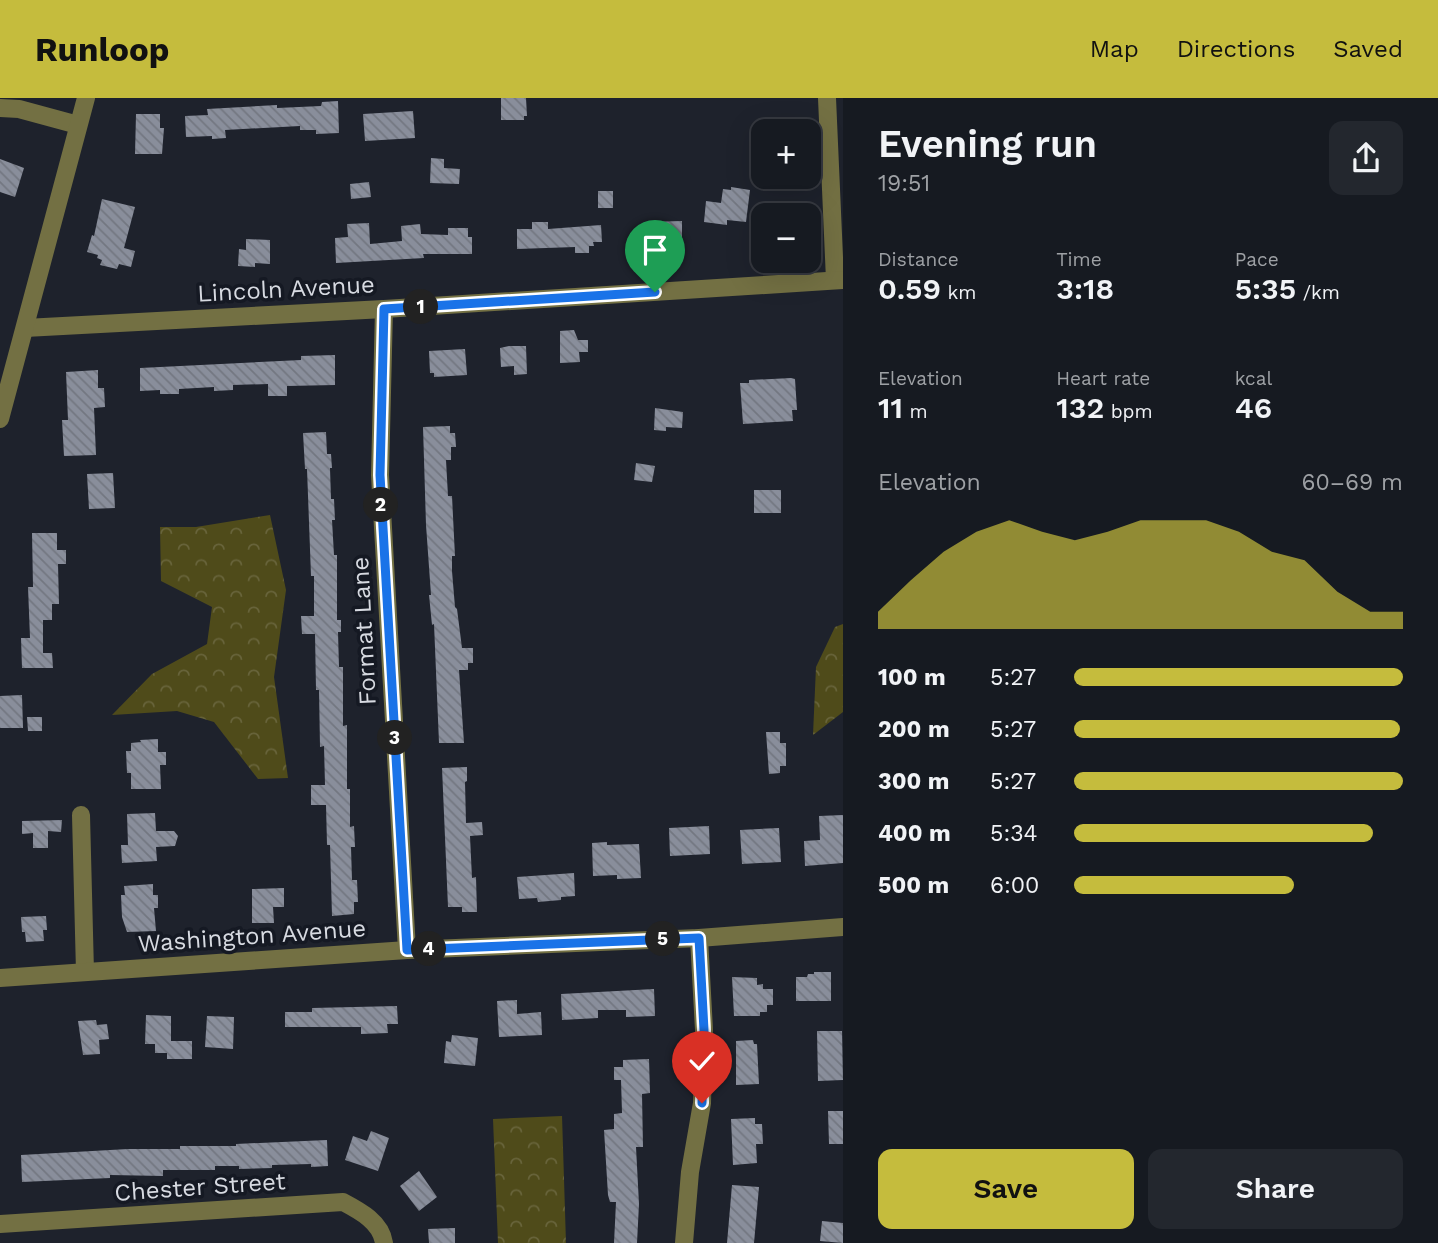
<!DOCTYPE html>
<html lang="en">
<head>
<meta charset="utf-8">
<style>
  :root { --surface:#161a21; --page:#23272e; --text:#f1f3f6; --muted:#9ea1a5; --line:#35383f; --accent:#c5bc3d }
  body { margin:0; font-family:"Work Sans",sans-serif; background:var(--page); color:var(--text); height:100vh; display:flex; flex-direction:column; font-size:26px; white-space:nowrap }
  * { box-sizing:border-box; margin:0 }
  p { font-size:23px; color:var(--muted) }
  .icon { flex:none; width:38px; height:38px; fill:none; stroke:currentColor; stroke-width:2; stroke-linecap:round; stroke-linejoin:round }
  .map { position:relative; flex:1; overflow:hidden }
  .side { display:flex; flex-direction:column; background:var(--surface); width:595px }
  .side>* { flex:none }
  .fabs { position:absolute; left:751px; top:21px; display:grid; gap:14px }
  .fabs a { display:grid; place-items:center; width:70px; height:70px; border-radius:14px; background:var(--surface); box-shadow:0 7px 28px #0002,0 0 0 2px var(--line); font-size:35px }
  .pin { position:absolute; display:grid; place-items:center; width:60px; height:60px; color:#fff; margin:-72px -30px; border-radius:50% 50% 50% 0; rotate:-45deg; box-shadow:0 0 7px #0007 }
  .pin .icon { rotate:45deg }
  .km { position:absolute; width:35px; height:35px; margin:-18px; border-radius:50%; background:#222; color:#fff; font-size:19px; line-height:35px; text-align:center }
  .round { display:grid; place-items:center; flex:none; width:74px; height:74px; border-radius:14px; background:var(--page) }
  .head { display:flex; align-items:center; justify-content:space-between; height:119px; padding:0 35px }
  h1 { font-size:38px; font-weight:600; line-height:52px }
  .stats { display:grid; grid-template-columns:repeat(3,1fr); gap:10px; height:119px; padding:7px 35px }
  .stats div { display:grid; align-content:center }
  .stats b { font-size:30px; font-weight:600 }
  .stats small { font-size:19px; font-weight:400 }
  .stats p { font-size:19px }
  .chart { height:196px; padding:14px 35px }
  .chart p { display:flex; justify-content:space-between }
  .chart svg { width:100%; height:126px; margin-top:7px; fill:var(--accent); opacity:.7 }
  .primary-button { display:flex; gap:14px; margin-top:auto; padding:14px 35px }
  .primary-button a { flex:1; height:80px; border-radius:14px; background:var(--accent); color:#111; font-size:28px; font-weight:600; line-height:80px; text-align:center }
  .primary-button a+a { background:var(--page); color:var(--text) }
  ul { padding:0 35px; list-style:none; font-size:23px }
  li { display:grid; grid-template-columns:112px 84px 1fr; align-items:center; height:52px }
  li i { height:18px; border-radius:9px; background:var(--accent) }
  header { display:flex; align-items:center; gap:42px; box-sizing:border-box; height:98px; padding:0 35px; background:var(--accent); color:#111 }
  header strong { font-size:33px }
  nav { display:flex; gap:38px; margin-inline-start:auto; font-size:24px }
  main { display:flex; flex:1; min-height:0 }
  .map>svg:first-child { display:block }
</style>
</head>
<body>
<header>
<strong>Runloop</strong>
<nav><a>Map</a><a>Directions</a><a>Saved</a></nav>
</header>
<main>
<div class="map">
<svg width="843" height="1145" viewBox="0 0 843 1145">
  <defs>
    <pattern id="forest-crowns" width="20" height="18" patternUnits="userSpaceOnUse" patternTransform="scale(1.75)"><rect width="20" height="18" fill="#4f4b1a"/><path d="M2 6a3 3 0 1 1 6 0M12 15a3 3 0 1 1 6 0" fill="none" stroke="#68643b"/></pattern>
    <pattern id="building-back-hatch" width="6" height="6" patternUnits="userSpaceOnUse" patternTransform="scale(1.75)"><rect width="6" height="6" fill="#898e9b"/><path d="M-1 5l2 2M0 0l6 6M5-1l2 2" fill="none" stroke="#737781"/></pattern>
  </defs>
  <rect width="100%" height="100%" fill="#1e222c"/>
  <g fill="url(#forest-crowns)">
    <path d="M270,417L286,492L274,579L288,680L258,681L214,624L177,613L112,617L152,576L207,546L212,509L161,483L160,429H196Z"/>
    <path d="M843,526V614L813,637L816,569L835,529Z"/>
    <path d="M562,1018L566,1145H498L493,1021Z"/>
  </g>
  <g fill="url(#building-back-hatch)">
    <path d="M501,0H526L527,18H524V22H501Z"/>
    <path d="M338,3L339,35L316,36V32H300V28L225,32L226,40L212,41V38L186,39L185,18L208,17L207,11L277,7V10L321,8L322,4Z"/>
    <path d="M413,13L415,40L365,43L363,16Z"/>
    <path d="M136,16H160V30H164L162,56H135Z"/>
    <path d="M431,60L444,61V70L460,71L459,86L430,85Z"/>
    <path d="M0,61L24,70L15,99L0,94Z"/>
    <path d="M369,84L371,99L351,101L350,86Z"/>
    <path d="M731,89L750,92L746,124L727,122V127L704,124L706,103L721,105L723,91L731,92Z"/>
    <rect x="598" y="93" width="15" height="17"/>
    <path d="M102,101L135,109L124,150L135,153L131,169L119,166L117,171L100,167L102,162L97,160L98,157L87,154L92,137L94,138Z"/>
    <path d="M682,123V146L647,147L646,124Z"/>
    <path d="M532,124H548V131L601,127L602,144H593L594,148H589V155H575V149L517,151V131H532Z"/>
    <path d="M369,125L370,146L402,143L401,128L420,126L421,136L448,137V130H468V139H472V156H423L424,160L336,165L335,140L348,139L347,126Z"/>
    <path d="M246,141L270,142V166L255,165V169L238,168L239,151L246,152Z"/>
    <path d="M574,232L578,242H588V254H579L580,264L560,265V233Z"/>
    <path d="M509,248H526L527,276L514,277V268L501,269L500,250Z"/>
    <path d="M465,251L467,277L434,279V275H430L429,253Z"/>
    <path d="M335,257V287L287,288V298H268V286L233,287V292L214,293V289L179,291V296H160V292L140,293V270L301,262V258Z"/>
    <path d="M98,272V290H104L105,309L94,310L96,357L64,358L62,322H68L66,274Z"/>
    <path d="M791,280L795,281L797,312H792L793,323L743,326L740,285H749V282Z"/>
    <path d="M655,310L683,314L682,330L666,329V333L654,332Z"/>
    <path d="M450,328V335H455L456,349H451V362H446L448,398H452L455,458H452V473L455,509L457,511L462,550H473V565H468V572H459L464,645H439L434,526L432,527L429,497H431L426,427L423,329Z"/>
    <path d="M326,334L327,356H331L332,370H330L331,401H334L335,422H332L334,457H337V522H341V534H338L339,569H343V628L347,627V691H350V729L354,728L355,749H351L352,782H357L358,804H354V816L332,818L330,747H327L326,707H311V687H325L324,648L320,649L319,592H316L315,536H302L301,518H314V478H311L307,371H305L303,335Z"/>
    <path d="M636,365L655,368L652,384L634,382Z"/>
    <path d="M113,375L115,410L89,411L87,376Z"/>
    <rect x="754" y="392" width="27" height="23"/>
    <path d="M32,435H57V452H66V466H58L59,506H52V522H43V555H52L53,570H22L21,540H30L28,489H33Z"/>
    <path d="M22,597L23,630H0V598Z"/>
    <path d="M27,619H42V633H28Z"/>
    <path d="M766,634H780V645H786V668H780V675L769,676Z"/>
    <path d="M158,641V654H166V667H160L161,691H131V675H127L126,653H131V645L141,644L140,642Z"/>
    <path d="M467,669V683L465,684L466,725L482,724L483,737L470,738L472,780L476,779L477,814H462V809H448L442,670Z"/>
    <path d="M155,715L156,733H174L178,738L175,748L156,749L157,763L122,765L121,747H128L127,716Z"/>
    <path d="M843,717V765L805,768L804,743L820,742L819,718Z"/>
    <path d="M62,722L61,734L48,733V750H33V735L22,736V723Z"/>
    <path d="M709,728L710,756L670,758L669,730Z"/>
    <path d="M779,730L781,764L742,766L740,732Z"/>
    <path d="M607,744V747L639,746L641,780L617,781V777L593,778L592,745Z"/>
    <path d="M574,775L575,798L561,799V802L538,804L537,800L519,801L517,779Z"/>
    <path d="M153,786V797H158V810H154L156,833L127,834L122,819L121,797H125L124,788Z"/>
    <path d="M284,790V809H273L274,825H252V791Z"/>
    <path d="M46,818L47,832H43L44,843L26,844L25,834H22L21,819Z"/>
    <path d="M814,874H831V903H796V879H807L808,876H814Z"/>
    <path d="M732,879L757,880V887L763,886V891H773V907H767V914H760V918H734Z"/>
    <path d="M654,891L655,918L626,919V912H598V920L562,922L561,896Z"/>
    <path d="M517,902V916L541,914L542,937L499,939L497,903Z"/>
    <path d="M397,908L398,926H387L388,935L361,936V929H285V914H312V910Z"/>
    <path d="M146,917L171,918V943H192V961H167V955H155V946H145Z"/>
    <path d="M207,918L234,919L233,951L205,949Z"/>
    <path d="M96,922L97,927L107,926L109,941L99,942L100,956L83,957L78,923Z"/>
    <path d="M817,933H842L843,982L818,983Z"/>
    <path d="M452,937L478,940L475,968L444,965L446,943L451,944Z"/>
    <path d="M753,942L754,946H757L759,986L736,987V943Z"/>
    <path d="M649,961L650,995L642,996L643,1049H636L639,1106L637,1145H614L616,1104H610L608,1097L604,1032L614,1031V1016L622,1015L621,982H614V969H623V962Z"/>
    <path d="M828,1013H843V1046H829Z"/>
    <path d="M755,1020V1026H762L763,1046H756L757,1065L733,1067L731,1021Z"/>
    <path d="M371,1033L389,1040L378,1073L345,1062L353,1038L367,1043Z"/>
    <path d="M327,1042L328,1068L311,1069V1066L272,1067V1070L239,1071V1068H215V1072H163V1078L110,1077V1080L22,1084L21,1057L128,1051H180V1048H236V1046Z"/>
    <path d="M419,1073L437,1099L419,1113L400,1088Z"/>
    <path d="M732,1087L759,1089L754,1145H727Z"/>
    <path d="M822,1123L843,1125V1145L820,1143Z"/>
    <path d="M455,1130V1145H429L428,1131Z"/>
  </g>
  <g fill="none" stroke-linecap="round" stroke-linejoin="round">
    <g stroke="#737043" stroke-width="18">
      <path d="M827,0L835,182"/>
      <path d="M0,10L19,11L78,27"/>
      <path d="M384,211L380,377L407,852"/>
      <path d="M25,230L384,211L843,182"/>
      <path d="M0,321L86,0"/>
      <path d="M81,717L85,874"/>
      <path d="M0,880L407,852L699,840L843,829"/>
      <path d="M0,1126L343,1104C360,1113 381,1124 384,1145"/>
      <path d="M684,1145L690,1074L702,1005L704,932L699,840"/>
    </g>
  </g>
  <g fill="none" stroke-linecap="round" stroke-linejoin="round">
    <defs>
      <path id="route" d="M655,194L384,211L380,377L407,852L699,840L704,932L702,1005"/>
    </defs>
    <use href="#route" stroke="#fff" stroke-width="14"/>
    <use href="#route" stroke="#1a73e8" stroke-width="9"/>
  </g>
  <g text-anchor="middle" dominant-baseline="central" stroke-width="7" stroke-linejoin="round" paint-order="stroke">
    <g font-size="24" fill="#d7dae1" stroke="#151923">
      <text transform="translate(286 191) rotate(-3)">Lincoln Avenue</text>
      <text transform="translate(364 533) rotate(-93)">Format Lane</text>
      <text transform="translate(252 838) rotate(-4)">Washington Avenue</text>
      <text transform="translate(200 1089) rotate(-4)">Chester Street</text>
    </g>
  </g>
</svg>
<div class="fabs">
<a>+</a>
<a>−</a>
</div>
<div class="pin" style="left:655px;top:194px;background:#1e9e55"><svg class="icon" aria-label="arrive" viewBox="0 0 24 24"><path d="M6 21V4h12l-3 4 3 4H6"/></svg></div>
<div class="pin" style="left:702px;top:1005px;background:#d93025"><svg class="icon" aria-label="check" viewBox="0 0 24 24"><path d="M5 12l5 5 9-10"/></svg></div>
<b class="km" style="left:421px;top:209px">1</b>
<b class="km" style="left:381px;top:407px">2</b>
<b class="km" style="left:395px;top:640px">3</b>
<b class="km" style="left:429px;top:851px">4</b>
<b class="km" style="left:663px;top:841px">5</b>
</div>
<section class="side">
<div class="head"><div><h1>Evening run</h1><p>19:51</p></div><a class="round"><svg class="icon" aria-label="share" viewBox="0 0 24 24"><path d="M12 15V3M7 8l5-5 5 5M5 13v7h14v-7"/></svg></a></div>
<div class="stats">
<div><p>Distance</p><b>0.59<small> km</small></b></div>
<div><p>Time</p><b>3:18</b></div>
<div><p>Pace</p><b>5:35<small> /km</small></b></div>
</div>
<div class="stats">
<div><p>Elevation</p><b>11<small> m</small></b></div>
<div><p>Heart rate</p><b>132<small> bpm</small></b></div>
<div><p>kcal</p><b>46</b></div>
</div>
<div class="chart"><p><span>Elevation</span>60–69 m</p>
<svg viewBox="0 0 160 44" preserveAspectRatio="none"><path d="M0 44V38L10 27L20 17L30 10L40 6L50 10L60 13L70 10L80 6L90 6L100 6L110 10L120 17L130 20L140 31L150 38L160 38V44z"/></svg>
</div>
<ul>
<li><b>100 m</b>5:27<i style="width:100%"></i></li>
<li><b>200 m</b>5:27<i style="width:99%"></i></li>
<li><b>300 m</b>5:27<i style="width:100%"></i></li>
<li><b>400 m</b>5:34<i style="width:91%"></i></li>
<li><b>500 m</b>6:00<i style="width:67%"></i></li>
</ul>
<div class="primary-button"><a>Save</a><a>Share</a></div>
</section>
</main>
</body>
</html>
